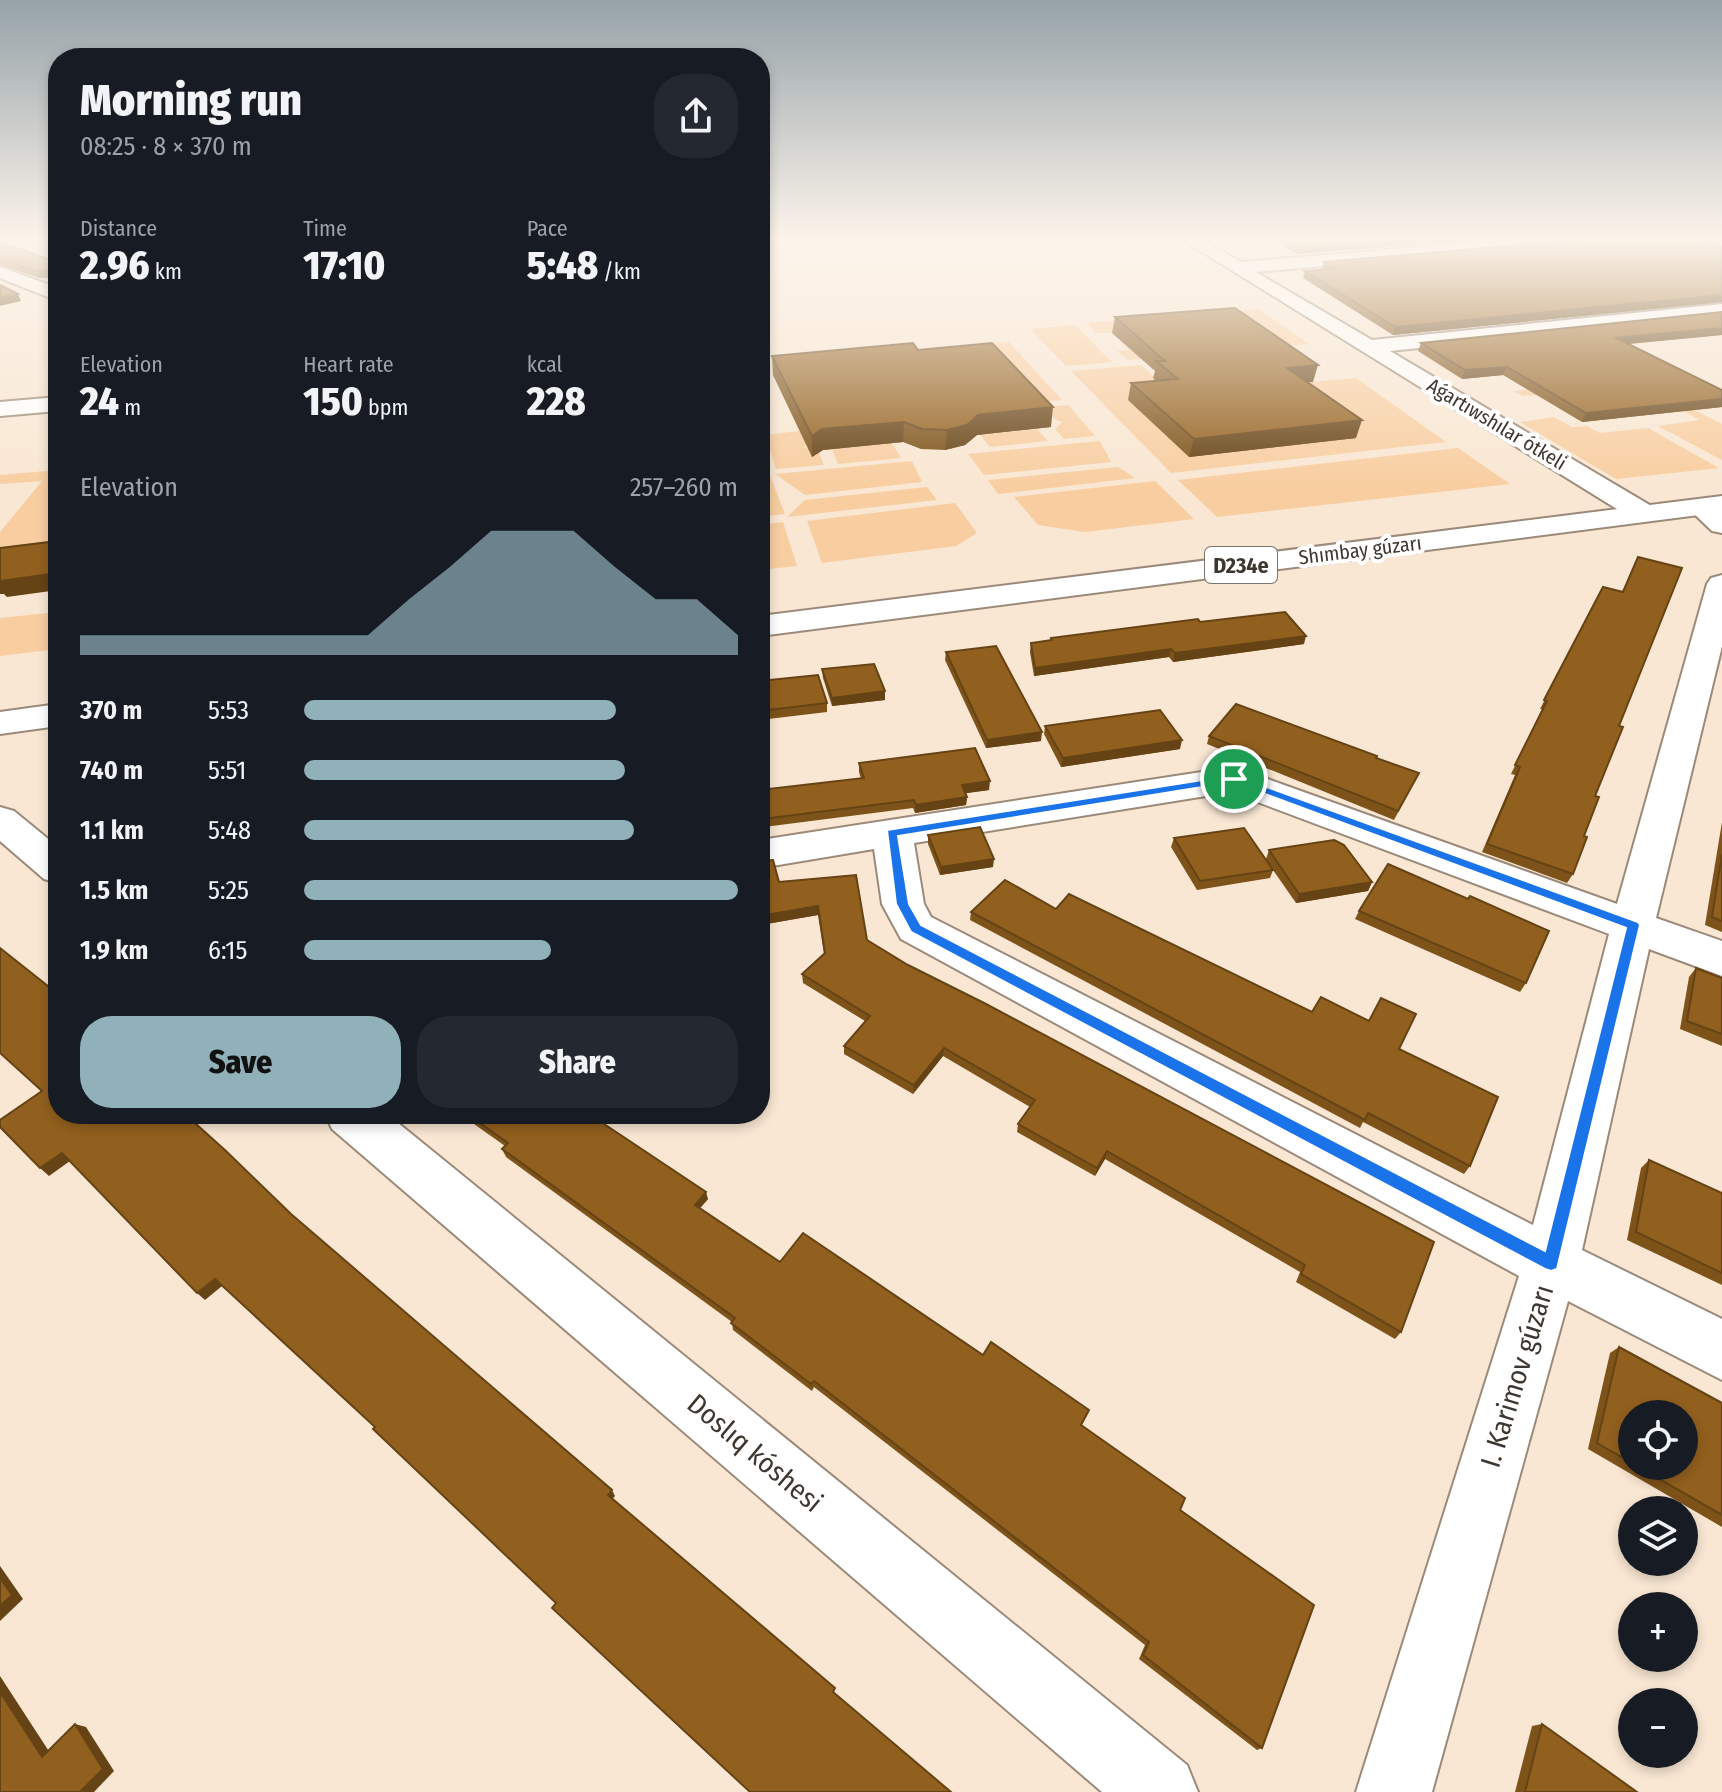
<!DOCTYPE html>
<html lang="en">
<head>
<meta charset="utf-8">
<style>
  :root { --surface:#171b24; --page:#242831; --text:#f1f3f6; --muted:#9ea1a6; --accent:#90b0ba }
  body { margin:0; font-family:"Fira Sans Condensed",sans-serif; background:var(--page); color:var(--text); height:100vh; display:flex; flex-direction:column; font-size:30px; white-space:nowrap }
  * { box-sizing:border-box; margin:0 }
  p { font-size:26px; color:var(--muted) }
  .icon { flex:none; width:44px; height:44px; fill:none; stroke:currentColor; stroke-width:2; stroke-linecap:round; stroke-linejoin:round }
  .map { position:relative; flex:1; overflow:hidden }
  .panel { position:absolute; left:48px; top:48px; width:722px; height:1076px; display:flex; flex-direction:column; background:var(--surface); border-radius:32px; box-shadow:0 4px 12px #0003 }
  .panel>* { flex:none }
  .buttons { position:absolute; left:1618px; top:1400px; display:grid; gap:16px }
  .buttons a { display:grid; place-items:center; width:80px; height:80px; border-radius:50%; background:var(--surface); box-shadow:0 4px 12px #0003; font-size:40px }
  .pin { position:absolute; display:grid; place-items:center; width:68px; height:68px; color:#fff; margin:-34px; border:4px solid #fff; border-radius:50%; box-shadow:0 2px 8px #0007 }
  .round { display:grid; place-items:center; flex:none; width:84px; height:84px; border-radius:32px; background:var(--page) }
  .head { display:flex; align-items:center; justify-content:space-between; height:136px; padding:0 32px }
  h1 { font-size:44px; font-weight:800; line-height:60px }
  .figures { display:grid; grid-template-columns:repeat(3,1fr); gap:12px; height:136px; padding:8px 32px }
  .figures div { display:grid; align-content:center }
  .figures b { font-size:40px; font-weight:800 }
  .figures small { font-size:22px; font-weight:400 }
  .figures p { font-size:22px }
  .chart { height:224px; padding:16px 32px }
  .chart p { display:flex; justify-content:space-between }
  .chart svg { width:100%; height:144px; margin-top:8px; fill:var(--accent); opacity:.7 }
  .primary-button { display:flex; gap:16px; margin-top:auto; padding:16px 32px }
  .primary-button a { flex:1; height:92px; border-radius:32px; background:var(--accent); color:#111; font-size:32px; font-weight:800; line-height:92px; text-align:center }
  .primary-button a+a { background:var(--page); color:var(--text) }
  ul { padding:0 32px; list-style:none; font-size:26px }
  li { display:grid; grid-template-columns:128px 96px 1fr; align-items:center; height:60px }
  li i { height:20px; border-radius:10px; background:var(--accent) }
  .map>svg:first-child { display:block }
</style>
</head>
<body>
<div class="map">
<svg width="1722" height="1792" viewBox="0 0 1722 1792">
  <rect width="100%" height="100%" fill="#f9e7d3"/>
  <g fill="#f8cea1">
    <path d="M1258,309L1309,344L1128,360L1117,351L1131,350L1113,333H1096L1086,323Z"/>
    <path d="M1074,325H1075L1112,362L1066,366L1030,329Z"/>
    <path d="M1009,342L1062,400L1027,403L941,366L929,348Z"/>
    <path d="M1141,365L1173,395L1356,378L1446,442L1171,473L1071,371Z"/>
    <path d="M1633,379L1722,424V460L1658,426L1700,420L1638,388L1523,396L1513,391Z"/>
    <path d="M1068,405L1095,436L1064,439L1055,429L1062,422L1056,420L1044,407Z"/>
    <path d="M1554,417L1572,427L1587,426L1600,433L1648,428L1719,468L1616,479L1520,422Z"/>
    <path d="M1037,429L1048,441L990,447L980,435Z"/>
    <path d="M800,431L807,445L804,447L819,452L824,465L776,469L765,435Z"/>
    <path d="M1100,441L1111,462L984,475L968,454Z"/>
    <path d="M892,443L901,458L838,464L832,449Z"/>
    <path d="M1458,448L1510,484L1217,517L1178,480Z"/>
    <path d="M760,449L785,514L760,517Z"/>
    <path d="M912,461L922,482L805,495L775,474Z"/>
    <path d="M1118,467L1135,478L998,494L988,480Z"/>
    <path d="M58,470V542L0,548V532L42,481L0,484V475Z"/>
    <path d="M1155,481L1194,519L1085,532L1038,525L1014,497Z"/>
    <path d="M927,487L937,500L787,517L805,500Z"/>
    <path d="M955,503L977,533L956,546L822,563L807,521Z"/>
    <path d="M783,522L797,566L760,570V525Z"/>
    <path d="M58,612V649L0,656V618Z"/>
  </g>
  <g fill="none" stroke-linecap="round" stroke-linejoin="round">
    <defs>
      <g id="minor">
        <path d="M1178,237H1197L1241,262L1544,237H1606L1598,242L1256,272L1372,340L1722,304V316L1390,351L1653,507L1657,513L1653,519L1643,521L1633,519Z"/>
        <path d="M0,267L58,288V301L0,278Z"/>
        <path d="M58,397V411L0,416V402Z"/>
        <path d="M1701,499L1711,501L1722,511V533L1712,531L1687,507L1691,501Z"/>
        <path d="M1722,575V646L1656,918L1722,941V976L1649,949L1582,1250L1722,1319V1380L1568,1301L1432,1792H1356L1519,1276L901,939L882,904L874,849L760,868V840L1234,767L1617,904L1707,584L1711,578ZM1231,792L1609,934L1533,1225L931,917L924,904L914,843Z"/>
        <path d="M0,807L14,811L58,847V883L44,879L0,841Z"/>
        <path d="M325,1114H387L1187,1765L1198,1792H1102L332,1129Z"/>
      </g>
      <g id="major">
        <path d="M1722,496V512L760,636V616Z"/>
        <path d="M58,704V726L0,734V712Z"/>
      </g>
    </defs>
    <use href="#minor" stroke="#9b8a79" stroke-width="4"/>
    <use href="#major" stroke="#9b8a79" stroke-width="4"/>
    <use href="#minor" fill="#fff" fill-rule="evenodd"/>
    <use href="#major" fill="#fff" fill-rule="evenodd"/>
  </g>
  <g fill="#7e531a" fill-rule="evenodd">
    <path d="M1268,237H1513L1297,254Z"/>
    <path d="M1604,237H1722V240L1710,242L1722,246V302L1393,335L1303,278L1305,271L1323,270L1322,269L1324,262L1601,238Z"/>
    <path d="M0,242L57,262L58,261V277L39,278L0,265Z"/>
    <path d="M1115,317L1313,382H1308L1356,438L1189,457L1128,400L1131,383L1156,381L1153,378L1155,371L1112,333Z"/>
    <path d="M1722,335L1629,344L1722,390V407L1582,422L1503,375L1462,379L1418,351L1421,343Z"/>
    <path d="M918,350L1051,427L977,435L965,445L945,450L921,449L903,442L823,450L812,457L773,375L772,356Z"/>
    <path d="M1638,557L1619,726L1595,796L1573,874L1567,883L1482,852L1515,775L1511,774L1542,709H1540L1603,587L1622,592Z"/>
    <path d="M1200,622L1304,644L1173,662L1169,657L1034,676L1030,652L1031,643L1050,641L1051,638Z"/>
    <path d="M946,652L1041,741L986,748L945,660Z"/>
    <path d="M822,669L885,700L832,706L823,678Z"/>
    <path d="M760,681L827,703V712L760,720Z"/>
    <path d="M1045,726L1180,749L1061,767L1044,734Z"/>
    <path d="M1209,736L1419,773L1394,820L1207,744Z"/>
    <path d="M859,763L989,790L965,793L967,797L966,805L915,813L913,808L764,827L765,836L760,839V790L861,779L859,772Z"/>
    <path d="M1722,822V932L1705,925Z"/>
    <path d="M928,835L993,867L940,875L928,844Z"/>
    <path d="M1174,838L1266,859L1269,850L1372,882L1368,891L1296,903L1273,870L1270,878L1197,890L1171,847Z"/>
    <path d="M760,861L779,882L867,940L1401,1332L1395,1339L1296,1282L1300,1272L1105,1159L1095,1176L1017,1132L1018,1124L1030,1107L943,1056L913,1094L844,1054V1046L865,1021L803,983L802,974L824,954L818,915L760,925Z"/>
    <path d="M1056,909L1312,1012L1399,1049L1470,1166L1464,1174L1363,1122L1360,1128L970,920L971,912Z"/>
    <path d="M1359,911L1526,983L1520,992L1355,919Z"/>
    <path d="M1696,968L1722,978V1046L1680,1029L1689,977Z"/>
    <path d="M460,1114H589L708,1199L700,1208L780,1262L1081,1426L1180,1510L1262,1748L1257,1750L1139,1659L1145,1645L814,1387L812,1391L733,1330L732,1322L506,1157L502,1149L505,1146Z"/>
    <path d="M1649,1160L1722,1193V1285L1627,1240L1641,1168Z"/>
    <path d="M1619,1347L1722,1403V1527L1588,1449L1610,1353ZM1632,1414L1684,1466H1632Z"/>
    <path d="M1542,1724L1637,1792H1515L1532,1726Z"/>
  </g>
  <g fill="#664315">
    <path d="M1434,237H1513L1297,254L1299,248Z"/>
    <path d="M58,269V277L39,278L36,271Z"/>
    <path d="M18,294L21,301L0,306V298Z"/>
    <path d="M1722,295V302L1393,335L1395,327Z"/>
    <path d="M1722,328V335L1613,345L1616,338Z"/>
    <path d="M1318,365L1313,382L1282,385L1287,368Z"/>
    <path d="M1507,367L1503,375L1462,379L1465,370Z"/>
    <path d="M1722,399V407L1582,422L1586,413Z"/>
    <path d="M1053,407L1051,427L977,435L965,445L945,450L947,430L978,415Z"/>
    <path d="M1362,420L1356,438L1189,457L1194,439Z"/>
    <path d="M904,422L903,442L823,450L812,457V436L822,429Z"/>
    <path d="M58,573V590L7,597L4,594H0V579Z"/>
    <path d="M1306,636L1304,644L1173,662L1175,653Z"/>
    <path d="M1171,649L1169,657L1034,676L1035,668Z"/>
    <path d="M885,691V700L832,706V698Z"/>
    <path d="M1042,732L1041,741L986,748L987,740Z"/>
    <path d="M1182,740L1180,749L1061,767L1063,758Z"/>
    <path d="M990,781L989,790L961,794L962,785Z"/>
    <path d="M967,797L966,805L915,813L916,805Z"/>
    <path d="M764,828L765,836L760,839V830Z"/>
    <path d="M994,859L993,867L940,875L941,867Z"/>
    <path d="M1372,882L1368,891L1296,903L1299,894Z"/>
    <path d="M818,906V915L760,925V916Z"/>
    <path d="M944,1048L943,1056L913,1094L914,1085Z"/>
    <path d="M1107,1151L1105,1159L1095,1176L1097,1168Z"/>
    <path d="M62,1153L70,1161L49,1176L40,1168Z"/>
    <path d="M706,1192L708,1199L696,1213L695,1205Z"/>
    <path d="M215,1279L222,1286L205,1300L197,1293Z"/>
    <path d="M612,1490L615,1496L611,1501L608,1495Z"/>
    <path d="M0,1566L23,1599L0,1621Z"/>
    <path d="M0,1676L54,1759L42,1757L0,1692Z"/>
    <path d="M75,1724L86,1727L114,1771L94,1792H80Z"/>
  </g>
  <g fill="#92601e" stroke="#664315" stroke-width="2">
    <path d="M1281,237H1434L1299,248Z"/>
    <path d="M1604,237H1712L1700,238L1722,246V295L1395,327L1305,271L1335,269L1324,262L1601,238Z"/>
    <path d="M0,242L57,262L58,261V269L36,271L0,259Z"/>
    <path d="M0,285L18,294L0,298Z"/>
    <path d="M1235,308L1318,365L1287,368L1362,420L1194,439L1131,383L1178,379L1156,361H1165L1115,317Z"/>
    <path d="M1722,312V328L1616,338L1722,390V399L1586,413L1507,367L1465,370L1421,343Z"/>
    <path d="M913,343L918,350L992,343L1053,407L978,415L967,425L947,430L922,429L904,422L822,429L812,436L772,356Z"/>
    <path d="M58,541V573L0,581V548Z"/>
    <path d="M1638,557L1682,568L1619,726L1623,727L1595,796L1599,797L1584,836L1587,837L1573,874L1487,844L1520,767L1515,765L1547,701L1544,700L1603,587L1623,592Z"/>
    <path d="M1285,612L1306,636L1175,653L1171,649L1035,668L1031,643L1052,640L1051,638L1198,619L1200,622Z"/>
    <path d="M996,646L1042,732L987,740L946,652Z"/>
    <path d="M874,664L885,691L832,698L822,669Z"/>
    <path d="M818,675L827,703L760,711V681Z"/>
    <path d="M1236,704L1377,756L1376,758L1419,773L1398,811L1209,736Z"/>
    <path d="M1160,710L1182,740L1063,758L1045,726Z"/>
    <path d="M975,748L990,781L962,785L967,797L916,805L914,800L762,819L764,828L760,830V790L864,778L859,763Z"/>
    <path d="M980,827L994,859L941,867L928,835Z"/>
    <path d="M1244,828L1273,870L1200,881L1174,838Z"/>
    <path d="M1334,840L1344,845L1372,882L1299,894L1269,850Z"/>
    <path d="M1722,854V921L1712,917Z"/>
    <path d="M773,860L779,882L856,875L867,940L908,965L986,1004L1434,1242L1401,1332L1301,1274L1305,1265L1107,1151L1097,1168L1018,1124L1035,1100L944,1048L914,1085L844,1046L870,1016L802,974L825,953L818,906L760,916V861Z"/>
    <path d="M1388,864L1468,899L1470,896L1549,931L1526,983L1359,911Z"/>
    <path d="M1005,880L1056,909L1069,894L1312,1012L1321,997L1369,1021L1381,998L1416,1014L1399,1049L1498,1097L1470,1166L1368,1113L1365,1120L971,912Z"/>
    <path d="M0,948L58,994V1114H185L226,1151L291,1214L612,1490L608,1495L835,1688L833,1692L951,1792H750L552,1608L556,1603L373,1429L375,1427L215,1279L197,1293L62,1153L40,1168L0,1127V1120L42,1091L0,1053Z"/>
    <path d="M1696,968L1722,978V1034L1687,1021Z"/>
    <path d="M467,1114H589L706,1192L695,1205L780,1262L803,1233L983,1355L991,1342L1089,1410L1081,1425L1185,1498L1180,1510L1314,1605L1262,1748L1143,1655L1149,1642L814,1381L811,1384L731,1323L735,1318L502,1149L508,1143Z"/>
    <path d="M1649,1160L1722,1193V1273L1636,1232Z"/>
    <path d="M1619,1347L1722,1403V1515L1637,1466H1684V1414H1632V1463L1597,1443Z"/>
    <path d="M0,1578L12,1595L0,1606Z"/>
    <path d="M0,1692L42,1757L75,1724L103,1769L80,1792H0Z"/>
    <path d="M1542,1724L1637,1792H1525Z"/>
  </g>
  <linearGradient id="sky" x2="0" y2="1"><stop stop-color="#96a2a8"/><stop offset="0.49" stop-color="#fcf4eb"/><stop offset="1" stop-color="#fcf4eb" stop-opacity="0"/></linearGradient>
  <rect width="1722" height="487" fill="url(#sky)"/>
  <path fill="#1a73e8" stroke="#fff" stroke-width="2" fill-rule="evenodd" d="M1234,775L1638,922L1640,925L1557,1269L1551,1271L1545,1269L911,932L896,904L887,830ZM1233,782L1626,928L1545,1251L921,925L909,904L898,836Z"/>
  <g text-anchor="middle" dominant-baseline="central" stroke-width="8" stroke-linejoin="round" paint-order="stroke">
    <g font-size="20" fill="#3e372f" stroke="#fff">
      <text transform="translate(1497 424) rotate(31)">Aǵartıwshılar ótkeli</text>
      <text transform="translate(1360 550) rotate(-7)">Shımbay gúzarı</text>
    </g>
    <rect fill="#fff" stroke="#78736d" stroke-width="2" x="1205" y="547" width="72" height="36" rx="6"/>
    <g font-size="22" font-weight="bold" fill="#3e372f">
      <text x="1241" y="565">D234e</text>
    </g>
    <g font-size="28" fill="#3e372f" stroke="#fff">
      <text transform="translate(1517 1376) rotate(-73)">I. Karimov gúzarı</text>
      <text transform="translate(755 1453) rotate(40)">Doslıq kóshesi</text>
    </g>
  </g>
</svg>
<div class="buttons">
<a><svg class="icon" aria-label="locate" viewBox="0 0 24 24"><circle cx="12" cy="12" r="6"/><path d="M12 2v4M12 18v4M2 12h4M18 12h4"/></svg></a>
<a><svg class="icon" aria-label="layers" viewBox="0 0 24 24"><path d="M12 4l9 5-9 5-9-5zM3 14l9 5 9-5"/></svg></a>
<a>+</a>
<a>−</a>
</div>
<div class="pin" style="left:1234px;top:779px;background:#1e9e55"><svg class="icon" aria-label="arrive" viewBox="0 0 24 24"><path d="M6 21V4h12l-3 4 3 4H6"/></svg></div>
<section class="panel">
<div class="head"><div><h1>Morning run</h1><p>08:25 · 8 × 370 m</p></div><a class="round"><svg class="icon" aria-label="share" viewBox="0 0 24 24"><path d="M12 15V3M7 8l5-5 5 5M5 13v7h14v-7"/></svg></a></div>
<div class="figures">
<div><p>Distance</p><b>2.96<small> km</small></b></div>
<div><p>Time</p><b>17:10</b></div>
<div><p>Pace</p><b>5:48<small> /km</small></b></div>
</div>
<div class="figures">
<div><p>Elevation</p><b>24<small> m</small></b></div>
<div><p>Heart rate</p><b>150<small> bpm</small></b></div>
<div><p>kcal</p><b>228</b></div>
</div>
<div class="chart"><p><span>Elevation</span>257–260 m</p>
<svg viewBox="0 0 160 44" preserveAspectRatio="none"><path d="M0 44V38L10 38L20 38L30 38L40 38L50 38L60 38L70 38L80 27L90 17L100 6L110 6L120 6L130 17L140 27L150 27L160 38V44z"/></svg>
</div>
<ul>
<li><b>370 m</b>5:53<i style="width:72%"></i></li>
<li><b>740 m</b>5:51<i style="width:74%"></i></li>
<li><b>1.1 km</b>5:48<i style="width:76%"></i></li>
<li><b>1.5 km</b>5:25<i style="width:100%"></i></li>
<li><b>1.9 km</b>6:15<i style="width:57%"></i></li>
</ul>
<div class="primary-button"><a>Save</a><a>Share</a></div>
</section>
</div>
</body>
</html>
